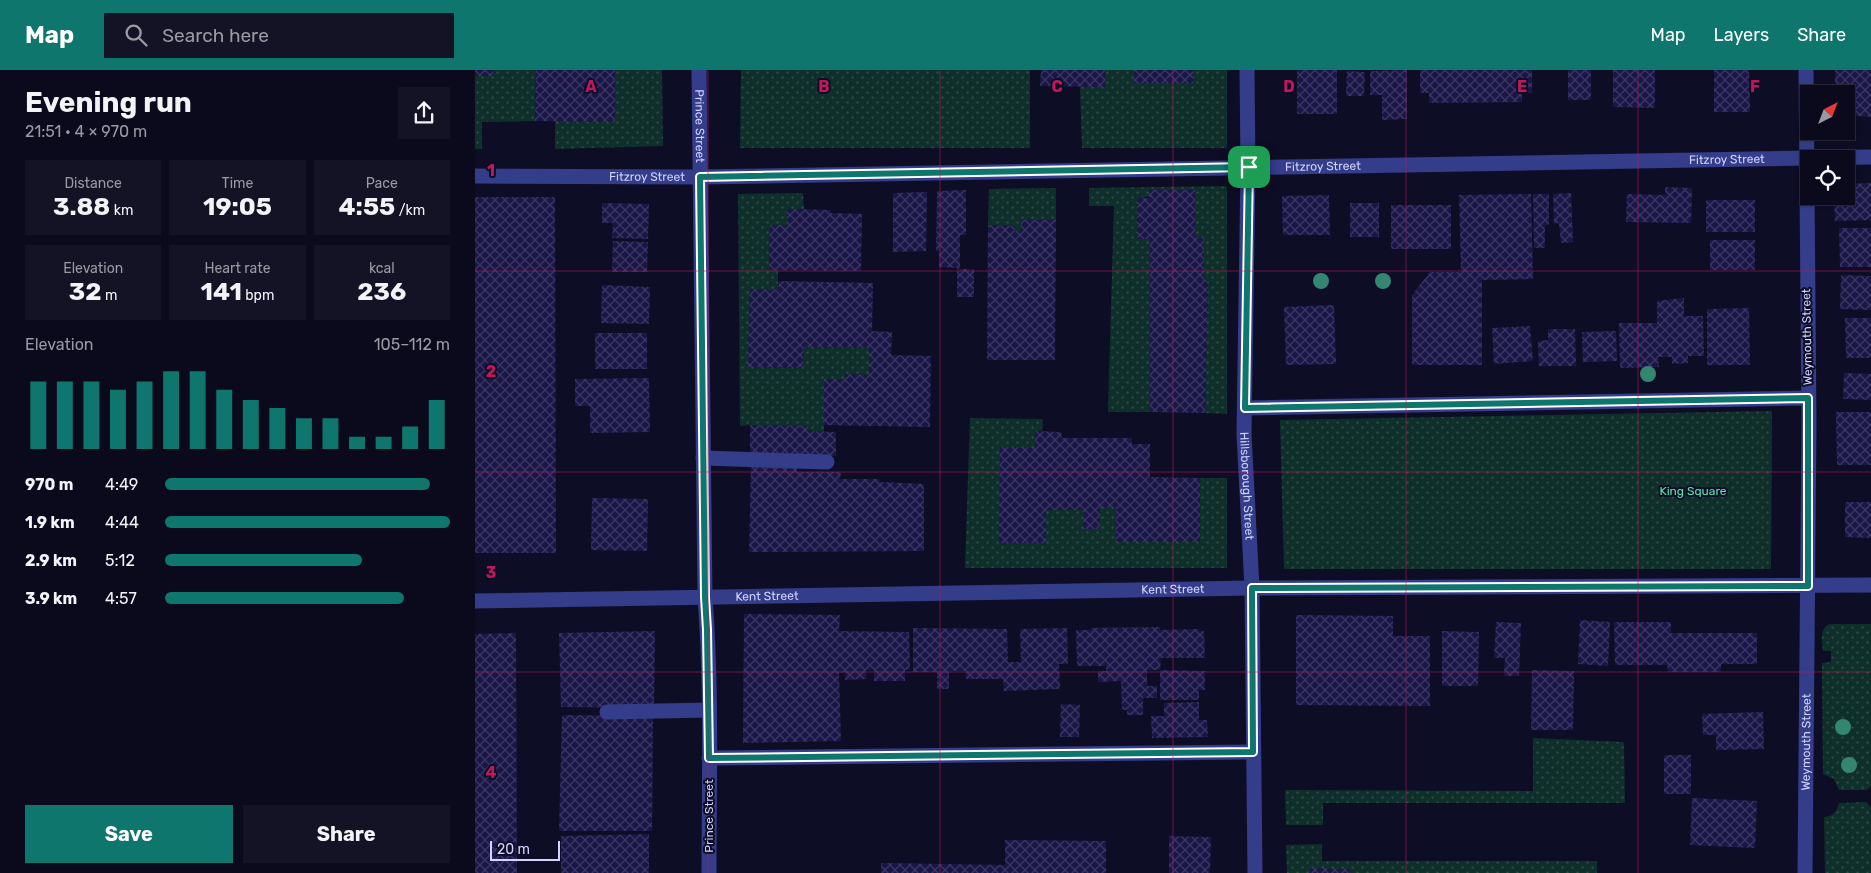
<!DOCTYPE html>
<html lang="en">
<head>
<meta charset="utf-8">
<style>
  :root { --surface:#0a0a1c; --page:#131325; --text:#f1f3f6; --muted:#999aa3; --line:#2a2b3b; --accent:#0f766e }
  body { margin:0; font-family:Rubik,sans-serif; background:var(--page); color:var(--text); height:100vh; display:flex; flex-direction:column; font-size:19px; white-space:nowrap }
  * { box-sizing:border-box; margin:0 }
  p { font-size:16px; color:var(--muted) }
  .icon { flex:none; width:28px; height:28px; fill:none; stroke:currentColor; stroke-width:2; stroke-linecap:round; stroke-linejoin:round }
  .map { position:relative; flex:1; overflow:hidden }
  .details { display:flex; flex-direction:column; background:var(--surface); width:475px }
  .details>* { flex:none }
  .needle { width:32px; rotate:42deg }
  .tools { position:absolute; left:1325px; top:15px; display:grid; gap:10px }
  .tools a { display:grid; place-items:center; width:55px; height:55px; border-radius:0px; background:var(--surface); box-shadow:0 1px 4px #0004,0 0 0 1px var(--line); font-size:25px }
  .scale { position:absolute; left:15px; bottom:12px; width:70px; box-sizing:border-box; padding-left:5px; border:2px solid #d2d3ff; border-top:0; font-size:14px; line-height:18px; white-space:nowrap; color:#d2d3ff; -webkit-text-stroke:4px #0e0d26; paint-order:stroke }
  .pin { position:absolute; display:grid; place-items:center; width:42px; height:42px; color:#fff; margin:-21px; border-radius:10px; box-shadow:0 2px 8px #0006 }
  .round { display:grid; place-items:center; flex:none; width:52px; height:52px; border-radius:0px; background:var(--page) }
  .headline { display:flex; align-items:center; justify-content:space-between; height:85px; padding:0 25px }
  h1 { font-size:28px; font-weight:700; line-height:38px }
  .stats { display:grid; grid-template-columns:repeat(3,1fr); gap:8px; height:85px; padding:5px 25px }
  .stats div { display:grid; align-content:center; border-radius:0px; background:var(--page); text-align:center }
  .stats b { font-size:25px; font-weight:700 }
  .stats small { font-size:14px; font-weight:400 }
  .stats p { font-size:14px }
  .chart { height:140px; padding:10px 25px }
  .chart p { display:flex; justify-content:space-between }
  .chart svg { width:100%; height:90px; margin-top:5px; stroke:var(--accent); stroke-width:6 }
  .primary-button { display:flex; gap:10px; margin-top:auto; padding:10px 25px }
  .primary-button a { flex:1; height:58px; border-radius:0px; background:var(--accent); color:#fff; font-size:20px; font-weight:700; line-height:58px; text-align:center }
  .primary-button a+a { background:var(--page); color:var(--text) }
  ul { padding:0 25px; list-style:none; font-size:16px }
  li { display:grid; grid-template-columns:80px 60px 1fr; align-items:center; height:38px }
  li i { height:12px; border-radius:6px; background:var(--accent) }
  header { display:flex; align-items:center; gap:30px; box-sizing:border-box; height:70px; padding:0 25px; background:var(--accent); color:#fff }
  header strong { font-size:24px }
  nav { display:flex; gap:28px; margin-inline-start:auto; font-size:18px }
  .search { width:350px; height:45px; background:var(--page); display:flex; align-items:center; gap:12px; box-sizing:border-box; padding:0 18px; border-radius:0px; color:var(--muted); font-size:19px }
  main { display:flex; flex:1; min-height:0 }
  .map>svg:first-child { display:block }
</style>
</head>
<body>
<header>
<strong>Map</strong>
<div class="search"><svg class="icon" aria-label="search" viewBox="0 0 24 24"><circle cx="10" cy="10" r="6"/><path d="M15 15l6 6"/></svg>Search here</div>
<nav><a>Map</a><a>Layers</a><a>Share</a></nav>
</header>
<main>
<section class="details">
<div class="headline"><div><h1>Evening run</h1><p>21:51 · 4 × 970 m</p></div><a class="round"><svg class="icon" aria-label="share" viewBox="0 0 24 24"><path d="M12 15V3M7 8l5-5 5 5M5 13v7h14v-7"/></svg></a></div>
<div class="stats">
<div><p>Distance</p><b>3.88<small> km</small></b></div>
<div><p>Time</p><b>19:05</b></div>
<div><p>Pace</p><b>4:55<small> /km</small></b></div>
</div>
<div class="stats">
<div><p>Elevation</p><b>32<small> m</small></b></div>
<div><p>Heart rate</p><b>141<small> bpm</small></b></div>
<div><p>kcal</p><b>236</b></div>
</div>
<div class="chart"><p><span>Elevation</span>105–112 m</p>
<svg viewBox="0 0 160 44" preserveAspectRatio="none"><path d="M5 44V11M15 44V11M25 44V11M35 44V15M45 44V11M55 44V6M65 44V6M75 44V15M85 44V20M95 44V24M105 44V29M115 44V29M125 44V38M135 44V38M145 44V33M155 44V20"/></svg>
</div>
<ul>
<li><b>970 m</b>4:49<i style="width:93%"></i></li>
<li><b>1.9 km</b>4:44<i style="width:100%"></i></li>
<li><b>2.9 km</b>5:12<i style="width:69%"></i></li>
<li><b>3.9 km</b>4:57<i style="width:84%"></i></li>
</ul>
<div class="primary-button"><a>Save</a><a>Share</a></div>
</section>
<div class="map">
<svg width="1396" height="803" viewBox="0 0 1396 803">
  <defs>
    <pattern id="grass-dots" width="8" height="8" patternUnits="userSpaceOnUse" patternTransform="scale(1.25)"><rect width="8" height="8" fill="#0f302a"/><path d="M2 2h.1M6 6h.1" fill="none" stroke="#314d4a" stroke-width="1.8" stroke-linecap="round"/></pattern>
    <pattern id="building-cross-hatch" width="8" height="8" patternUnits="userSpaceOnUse" patternTransform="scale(1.25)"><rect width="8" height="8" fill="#1a1748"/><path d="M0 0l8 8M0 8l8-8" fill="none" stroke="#3a3863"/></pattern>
  </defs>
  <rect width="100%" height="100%" fill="#0e0d26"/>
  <g fill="url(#grass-dots)">
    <path d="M18,0H61L60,51L7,52V79H0V6H18Z"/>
    <path d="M140,0H187L188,76L80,79V51L140,52Z"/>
    <path d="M266,0H555V78H265Z"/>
    <path d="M630,0H659V13H717L718,0H752V78H607L605,17H630Z"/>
    <path d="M752,116V344L730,343L733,210H729L720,168V121L662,128L663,168L675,169V342H633L639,136H614V118Z"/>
    <path d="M581,118V150H546V161H539V156L513,155L514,119Z"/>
    <path d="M328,123L329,139H312V155H295L294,199L303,200V220H275L273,297L328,298L329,277L394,278V305L370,304V309H349V362L276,355L265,356L263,124Z"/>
    <path d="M1297,341L1296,499H809L805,350Z"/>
    <path d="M495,348L568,349L567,361L560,362V378H525V473H571V440H608V459L625,458V437H641V472H725V408H752V498H490Z"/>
    <path d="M1355,554H1396V715L1392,720H1364L1359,709L1348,704L1347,593L1356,592V581H1348C1347,571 1344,558 1355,554Z"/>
    <path d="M1058,668L1149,672L1150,733H848V755H811L810,720L1058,721Z"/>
    <path d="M1391,732L1396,737V803H1350L1349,747C1358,746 1362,742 1364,733Z"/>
    <path d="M847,774V791H1122V803H812L811,775Z"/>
  </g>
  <g fill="url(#building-cross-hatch)">
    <rect x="0" y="0" width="18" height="6"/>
    <path d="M61,0H140V52L60,51Z"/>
    <path d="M566,0H630V17L565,16Z"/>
    <rect x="659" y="0" width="59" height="13"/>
    <rect x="822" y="0" width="40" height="44"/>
    <path d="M932,0V49L907,50V25H895V1Z"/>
    <path d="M945,0H1057V23H1047V32L954,33V23H945Z"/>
    <rect x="1093" y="0" width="23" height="30"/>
    <path d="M1138,0H1180V38L1138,37Z"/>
    <path d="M1239,0H1274L1275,42H1239Z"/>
    <path d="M1360,0H1396V47L1371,45V24H1360Z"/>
    <path d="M872,1L890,2L889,26H871Z"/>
    <path d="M1396,113V150L1360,151L1359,126H1371V114Z"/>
    <path d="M1190,117L1217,118L1216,153L1151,152L1152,124L1190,125Z"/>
    <path d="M491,120V165H485V199H499V227H482V198L464,197V181H461L462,121Z"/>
    <path d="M674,120H720V168L729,167V210H733L730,343L675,342V169H663L662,134V128H674Z"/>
    <path d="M452,122L451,181L418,182V123Z"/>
    <path d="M1096,123L1098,172L1086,173L1084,153L1079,154L1078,124Z"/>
    <path d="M1056,124L1058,209L1007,210V295H937V225L955,202H986L984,125Z"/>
    <path d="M1058,124H1074V155H1070V178H1059Z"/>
    <path d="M854,125L855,165H808L807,126Z"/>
    <path d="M0,127H80L81,483H0Z"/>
    <rect x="1231" y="130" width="49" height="32"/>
    <path d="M127,133L174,134L173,169L137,168L138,153H127Z"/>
    <rect x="875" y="133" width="29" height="34"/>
    <rect x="916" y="135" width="60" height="44"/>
    <path d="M312,139L356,140V143L387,144L386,201L294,200L295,155H312Z"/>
    <path d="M546,150H581L580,290H512L513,155L540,156L539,161H546Z"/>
    <path d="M1364,158H1396V197H1365Z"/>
    <rect x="1235" y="170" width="45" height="30"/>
    <path d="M138,171L173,172L172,202H137Z"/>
    <path d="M1366,205L1396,206V240L1365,239Z"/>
    <path d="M304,211L398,213L397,261L417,262L416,285L456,286L455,357L348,355L349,309H370V304L394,305V278L329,277L328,298L273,297L275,219L303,220Z"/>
    <path d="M127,215L175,217L174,254L126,253Z"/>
    <path d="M1209,228V246H1228L1229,286H1213V293L1197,294V287H1183L1184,297L1145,298L1144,253H1182V231Z"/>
    <path d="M859,235L861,294L811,295L809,237Z"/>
    <path d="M1274,238L1275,295H1232V239Z"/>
    <path d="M1370,248H1396V288H1371Z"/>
    <path d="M1055,256L1058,291L1019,294L1017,258Z"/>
    <path d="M1073,259H1100L1101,296H1064L1063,271L1073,270Z"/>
    <path d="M1141,261L1142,291L1108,292L1107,262Z"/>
    <rect x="120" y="263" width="52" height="36"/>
    <path d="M1369,303L1396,304V330L1368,329Z"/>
    <path d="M174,308L175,362L115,363V336H100V309Z"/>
    <path d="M1361,342H1396V395H1362Z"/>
    <path d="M275,355L333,356V361L361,362V386L275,385Z"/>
    <path d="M560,361L586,362L587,368H657V374H675V407L725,408V472H641V437H625V459H608V440H571V473H524L525,377L560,378Z"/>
    <path d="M276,394L322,396V402H366L365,409H404L405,412L449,414V481L274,482Z"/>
    <path d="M117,428L173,429L172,481L116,480Z"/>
    <path d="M1370,432H1396V468L1370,467Z"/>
    <path d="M269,544L365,545L364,561L434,562L435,600H430V611H399V600H391V609L370,610V602L364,603L366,671L268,673Z"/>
    <path d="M821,545L918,546V566H955V636L821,635Z"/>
    <path d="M1105,550L1135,552L1133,596L1103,594Z"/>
    <path d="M1021,552L1046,553L1044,606H1029L1030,588H1019Z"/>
    <path d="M1139,552H1196V563H1282V594H1246V602H1193L1192,595H1140Z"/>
    <path d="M685,557V560L724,559V561H729L730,588H686L685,600H672V616H682V628H668V645H652V640H647L646,611L623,612V601H631V596H602L601,560H616V558Z"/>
    <path d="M438,558L532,559L533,592H546L545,559L592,558L593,594H584L585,619L529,621L528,609H491V601H474V619H462V602H438Z"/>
    <path d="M180,561L179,638L86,637L84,563Z"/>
    <path d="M967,561L1004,562L1003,616H967Z"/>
    <path d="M41,563L42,803H0V564Z"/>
    <path d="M685,600L730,601V620H724V630H685Z"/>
    <path d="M1057,600L1099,601L1098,660H1056Z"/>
    <path d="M724,632V650H732L733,667L677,668L676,646H689V633Z"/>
    <path d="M586,634L605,635L604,667H585Z"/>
    <path d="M1288,642L1289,679L1241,680V665H1228L1227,644Z"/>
    <path d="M87,645L178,646L177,761H84Z"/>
    <rect x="1189" y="685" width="27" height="39"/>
    <path d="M1217,728L1282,731L1280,778L1215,775Z"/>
    <path d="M174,764V803H86V766Z"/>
    <path d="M694,766L736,767L735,803H694Z"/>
    <path d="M530,770L631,771V803H406V793L530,795Z"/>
    <path d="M835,798L874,799V803H835Z"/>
  </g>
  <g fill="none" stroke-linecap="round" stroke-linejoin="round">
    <g stroke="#343d89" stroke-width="15">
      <path id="s1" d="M224,0L230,527C237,618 234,711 234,803"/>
      <path id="s2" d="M772,0L773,97L769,364L777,518L780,803"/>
      <path id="s3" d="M0,106L225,107L1396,87"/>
      <path d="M770,338L1333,328"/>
      <path d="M228,388L352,392"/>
      <path id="s4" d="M0,531L777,518L1396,515"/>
      <path d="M132,642L234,640"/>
      <path d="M234,688L777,682"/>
      <path id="s5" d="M1330,803L1334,353L1331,0"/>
    </g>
  </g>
  <g fill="#348671">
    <circle cx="846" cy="211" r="8"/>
    <circle cx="908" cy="211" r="8"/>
    <circle cx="1173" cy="304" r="8"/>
    <circle cx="1368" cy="657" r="8"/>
    <circle cx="1374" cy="695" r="8"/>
  </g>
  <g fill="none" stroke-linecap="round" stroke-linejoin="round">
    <defs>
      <path id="route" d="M774,97L770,338L1333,328V516L777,518L778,682L234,688L232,560L230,527L225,107Z"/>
    </defs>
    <use href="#route" stroke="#fff" stroke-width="10"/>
    <use href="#route" stroke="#0f766e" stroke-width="6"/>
  </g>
  <path fill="none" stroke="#c2185b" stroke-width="1" stroke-opacity="0.55" d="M233,0V803M465,0V803M698,0V803M931,0V803M1163,0V803M0,201H1396M0,402H1396M0,602H1396"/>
  <g text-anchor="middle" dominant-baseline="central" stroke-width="4" stroke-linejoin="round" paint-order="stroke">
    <g font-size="12" fill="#d2d3ff" stroke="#0e0d26">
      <text stroke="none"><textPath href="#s1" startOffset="56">Prince Street</textPath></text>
      <text stroke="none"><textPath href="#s3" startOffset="1252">Fitzroy Street</textPath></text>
      <text stroke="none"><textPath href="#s3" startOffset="848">Fitzroy Street</textPath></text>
      <text stroke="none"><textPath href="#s3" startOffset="172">Fitzroy Street</textPath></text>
      <text transform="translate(1332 267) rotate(-91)">Weymouth Street</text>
      <text stroke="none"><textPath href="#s2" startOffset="416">Hillsborough Street</textPath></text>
      <text stroke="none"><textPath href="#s4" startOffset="698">Kent Street</textPath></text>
      <text stroke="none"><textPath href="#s4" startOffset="292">Kent Street</textPath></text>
      <text stroke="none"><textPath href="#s5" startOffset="131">Weymouth Street</textPath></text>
      <text transform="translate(234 746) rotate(-90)">Prince Street</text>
    </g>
    <g font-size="12" fill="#54e9af" stroke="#0e0d26">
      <text x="1218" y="421">King Square</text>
    </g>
  </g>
  <g font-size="16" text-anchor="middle" font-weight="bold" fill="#c2185b" stroke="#0e0d26" stroke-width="4" stroke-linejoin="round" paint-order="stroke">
    <text x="116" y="22">A</text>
    <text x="349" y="22">B</text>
    <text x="582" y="22">C</text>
    <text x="814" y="22">D</text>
    <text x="1047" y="22">E</text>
    <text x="1280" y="22">F</text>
    <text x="16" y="106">1</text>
    <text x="16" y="307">2</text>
    <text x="16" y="508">3</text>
    <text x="16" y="708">4</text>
  </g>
</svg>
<div class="tools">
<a><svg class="needle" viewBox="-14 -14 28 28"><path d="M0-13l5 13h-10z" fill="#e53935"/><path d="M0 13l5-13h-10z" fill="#999aa3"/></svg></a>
<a><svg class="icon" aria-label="locate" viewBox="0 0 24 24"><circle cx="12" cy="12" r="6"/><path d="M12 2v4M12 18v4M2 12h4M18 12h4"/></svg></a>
</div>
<div class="scale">20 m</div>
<div class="pin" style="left:774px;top:97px;background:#1e9e55"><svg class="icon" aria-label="arrive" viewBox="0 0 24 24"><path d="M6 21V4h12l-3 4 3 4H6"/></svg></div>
</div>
</main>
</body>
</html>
